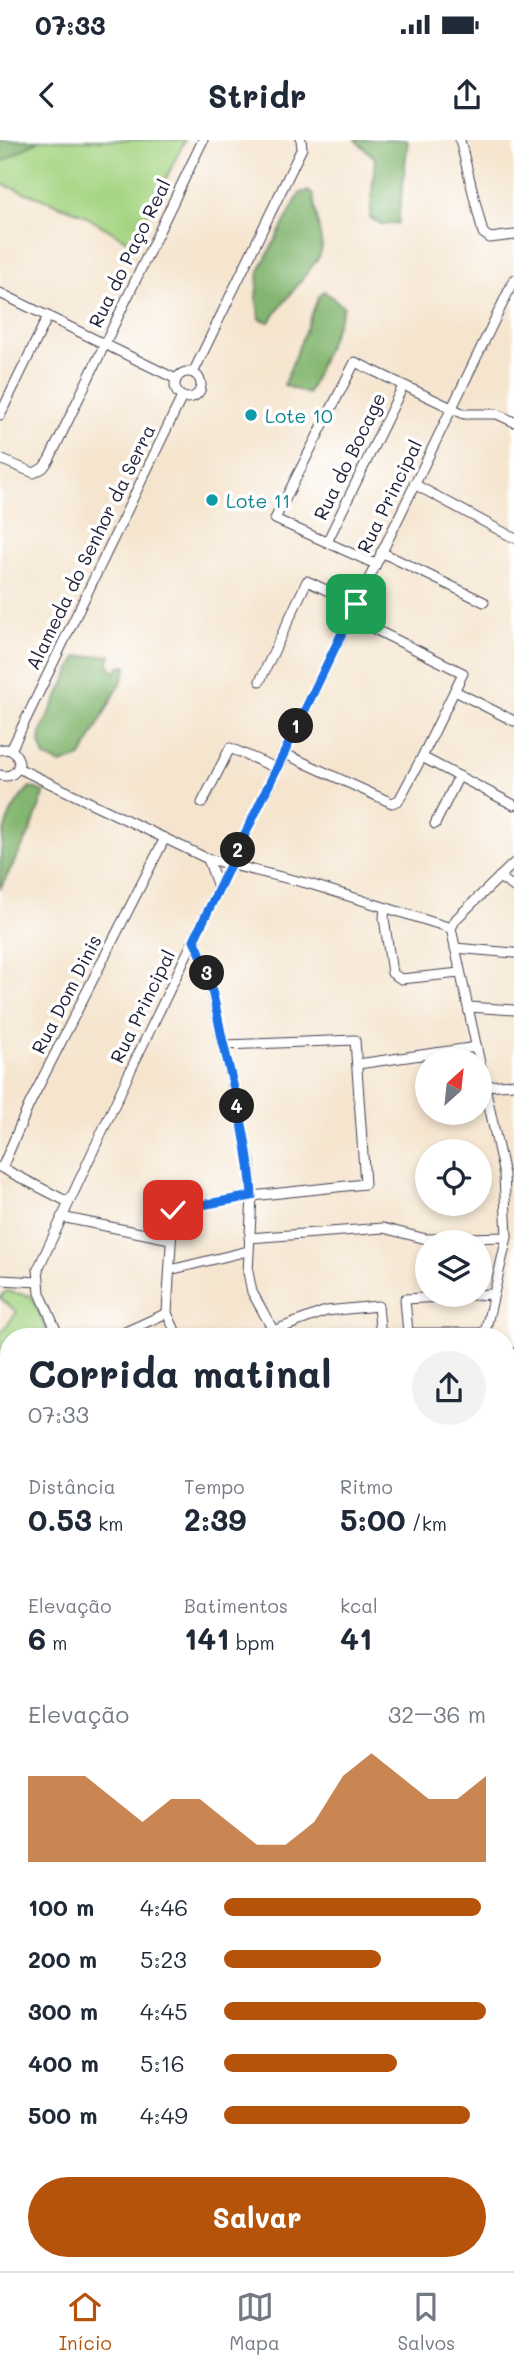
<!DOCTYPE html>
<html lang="pt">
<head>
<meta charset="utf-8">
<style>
  :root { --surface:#fff; --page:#f2f2f3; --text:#1f2937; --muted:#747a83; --line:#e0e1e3; --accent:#b45309 }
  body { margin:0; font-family:Mali,sans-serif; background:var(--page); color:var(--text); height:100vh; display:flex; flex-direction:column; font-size:26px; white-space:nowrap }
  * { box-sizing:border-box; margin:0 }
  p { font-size:23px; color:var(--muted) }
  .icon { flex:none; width:38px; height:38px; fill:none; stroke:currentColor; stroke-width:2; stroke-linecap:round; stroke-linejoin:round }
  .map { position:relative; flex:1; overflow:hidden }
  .drawer { position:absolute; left:0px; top:1188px; width:514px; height:943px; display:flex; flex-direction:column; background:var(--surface); border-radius:28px 28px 0 0; box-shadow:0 4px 10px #0003 }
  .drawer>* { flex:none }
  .needle { width:46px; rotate:27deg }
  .fabs { position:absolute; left:415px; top:908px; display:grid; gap:14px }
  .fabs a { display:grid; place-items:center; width:77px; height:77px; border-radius:50%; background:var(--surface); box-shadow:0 4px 10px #0003; font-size:35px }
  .pin { position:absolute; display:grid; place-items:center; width:60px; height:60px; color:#fff; margin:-30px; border-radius:14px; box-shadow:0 4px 10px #0006 }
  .km { position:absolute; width:35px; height:35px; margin:-18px; border-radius:50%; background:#222; color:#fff; font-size:19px; line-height:35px; text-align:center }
  .round { display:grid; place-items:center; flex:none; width:74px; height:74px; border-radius:37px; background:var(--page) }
  .headline { display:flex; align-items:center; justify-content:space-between; height:119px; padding:0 28px }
  h1 { font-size:38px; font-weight:800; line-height:52px }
  .stats { display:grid; grid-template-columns:repeat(3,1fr); gap:10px; height:119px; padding:7px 28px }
  .stats div { display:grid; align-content:center }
  .stats b { font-size:30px; font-weight:800 }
  .stats small { font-size:19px; font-weight:400 }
  .stats p { font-size:19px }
  .chart { height:196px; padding:14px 28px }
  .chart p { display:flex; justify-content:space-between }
  .chart svg { width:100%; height:126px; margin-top:7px; fill:var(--accent); opacity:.7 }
  .cta { display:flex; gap:14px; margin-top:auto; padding:14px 28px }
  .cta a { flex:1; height:80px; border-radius:42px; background:var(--accent); color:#fff; font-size:28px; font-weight:800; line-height:80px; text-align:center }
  ul { padding:0 28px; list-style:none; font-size:23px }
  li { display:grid; grid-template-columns:112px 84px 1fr; align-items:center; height:52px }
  li i { height:18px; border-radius:9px; background:var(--accent) }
  .status { display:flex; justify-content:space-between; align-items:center; height:49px; padding:0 35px; background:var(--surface); direction:ltr }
  .status svg { height:19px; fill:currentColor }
  header { display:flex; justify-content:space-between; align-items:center; height:91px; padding:0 28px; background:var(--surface); font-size:32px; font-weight:800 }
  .menu { display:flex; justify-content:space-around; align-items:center; height:98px; border-top:2px solid var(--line); background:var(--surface); font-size:19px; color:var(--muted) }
  .menu a { display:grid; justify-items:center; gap:4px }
  .menu .current { color:var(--accent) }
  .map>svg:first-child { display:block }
</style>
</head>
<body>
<div class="status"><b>07:33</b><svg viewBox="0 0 49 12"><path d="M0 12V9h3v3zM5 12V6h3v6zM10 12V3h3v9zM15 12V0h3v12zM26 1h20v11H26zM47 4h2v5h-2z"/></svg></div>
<header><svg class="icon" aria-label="back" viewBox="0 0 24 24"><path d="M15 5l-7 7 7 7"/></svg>Stridr<svg class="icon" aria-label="share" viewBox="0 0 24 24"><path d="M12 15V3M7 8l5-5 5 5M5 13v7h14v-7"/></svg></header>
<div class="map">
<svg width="514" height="2131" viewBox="0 0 514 2131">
  <rect width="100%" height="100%" fill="#fff"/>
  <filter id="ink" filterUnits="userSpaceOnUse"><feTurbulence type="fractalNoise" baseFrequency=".0143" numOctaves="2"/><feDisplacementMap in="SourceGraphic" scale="14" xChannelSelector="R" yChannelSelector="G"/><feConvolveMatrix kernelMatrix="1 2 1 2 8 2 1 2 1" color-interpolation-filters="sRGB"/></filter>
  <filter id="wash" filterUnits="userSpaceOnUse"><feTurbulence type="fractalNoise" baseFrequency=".00686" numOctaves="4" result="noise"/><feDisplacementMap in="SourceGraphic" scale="28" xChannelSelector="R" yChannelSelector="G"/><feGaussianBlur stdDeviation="1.57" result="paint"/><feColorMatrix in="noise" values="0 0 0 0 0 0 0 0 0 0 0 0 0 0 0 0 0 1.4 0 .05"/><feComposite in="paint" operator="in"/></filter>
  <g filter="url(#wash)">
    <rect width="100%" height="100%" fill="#f5e5cf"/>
    <g fill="#a4d481" stroke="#637b5e" stroke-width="2">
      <path d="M39,0H185L133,104L80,73L0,43V23Z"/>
      <path d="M6,1151L31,1156L50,1197H9V1259L0,1267V1194L17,1172L0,1158Z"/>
      <path d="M514,1261V1453L506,1435V1263Z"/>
      <path d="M0,1332L9,1345V1690L0,1682Z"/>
      <path d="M506,1598L514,1604V1789L506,1795Z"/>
      <path d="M9,1731V1886L0,1889V1733Z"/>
      <path d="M233,2123H475V2131H239Z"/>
    </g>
    <g fill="#83b66f" stroke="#526c55" stroke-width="2">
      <path d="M0,0H39L0,23Z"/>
      <path d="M355,0H408L398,83L383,85L370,78L375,18Z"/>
      <path d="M308,51L313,55L322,107L319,117L269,182L260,179L256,157L259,131L300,53Z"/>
      <path d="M324,151L344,167L308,254L284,245L318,158Z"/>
      <path d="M111,515L108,524L115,533L120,526H127L123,538L81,617L61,624L45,617L40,603L41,591L77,517Z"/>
      <path d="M30,647L45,652L30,692L0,749C0,707 0,677 30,647Z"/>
      <path d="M0,1682L9,1690V1731L0,1733Z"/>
      <path d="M514,1789V2131H475V2123H506V1795Z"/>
      <path d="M9,1886V1998H0V1889Z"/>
      <path d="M124,2123H233L239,2131H128Z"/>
    </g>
  </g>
  <g filter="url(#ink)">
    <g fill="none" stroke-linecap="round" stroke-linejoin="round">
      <defs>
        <g id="minor">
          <path d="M460,0L483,93L490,98L514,95"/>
          <path d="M0,153L176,239"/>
          <circle cx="188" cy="245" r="13"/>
          <path d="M193,233L302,8L301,0"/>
          <path d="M0,275L48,176"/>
          <path d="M0,319L34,333L43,328L49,320L203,0"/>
          <path d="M414,344L514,398"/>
          <path d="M327,402L403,246"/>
          <path d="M381,412L484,462"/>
          <path d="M375,424L275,379L355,222L464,274H497L514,282"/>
          <path d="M350,477L463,533L422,617L514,665"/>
          <path d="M260,541L307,441L356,464"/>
          <path d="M455,551L514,581"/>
          <path d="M0,610C10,607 17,612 19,623C17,633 10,638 0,635"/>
          <path d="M11,610L182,257"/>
          <path d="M283,613L392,663L399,660L422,617"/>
          <path d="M18,628L208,719L310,744L451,788"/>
          <path d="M202,663L230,608L276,628"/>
          <path d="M435,684L459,636"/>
          <path d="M208,719L219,750"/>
          <path d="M499,737L514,747"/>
          <path d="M385,768L384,778L392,833L401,839L460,833"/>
          <path d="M194,800L204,819L250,1023L252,1056L248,1132L252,1152L277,1197"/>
          <path d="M455,808L514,813"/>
          <path d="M469,867L514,870"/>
          <path d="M358,924L477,907"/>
          <path d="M485,946L514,944"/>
          <path d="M0,1027L68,1062"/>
          <path d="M2,1028L29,965L165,698"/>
          <path d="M174,1054L167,1173L178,1197"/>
          <path d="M173,1070L252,1056L365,1044L355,900L224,905"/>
          <path d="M61,1077L170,1099"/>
          <path d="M249,1098L383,1088L426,1099L507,1097"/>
          <path d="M170,1130L248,1111"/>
          <path d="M0,1140L39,1142"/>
          <path d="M273,1191L326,1171L378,1166L381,1197"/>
          <path d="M485,1193H408L405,1159L492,1154"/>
          <path d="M59,1197L40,1153L38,1129L134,923L514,140"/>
          <path d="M114,1197L167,1173"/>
          <path d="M484,1197L507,1097L504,1035L451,788L456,779L514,723"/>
          <path d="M506,1214L514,1213"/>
          <path d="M506,1451L514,1470"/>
        </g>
      </defs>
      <use href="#minor" stroke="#423f51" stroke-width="11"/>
      <use href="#minor" stroke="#fff" stroke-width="9"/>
    </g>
  </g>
  <g fill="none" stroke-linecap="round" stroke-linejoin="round" filter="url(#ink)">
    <defs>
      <path id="route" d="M173,1070L252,1056C249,1003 234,950 222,898C215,865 210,830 194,800L356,464"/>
    </defs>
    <use href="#route" stroke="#fff" stroke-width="14"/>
    <use href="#route" stroke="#1a73e8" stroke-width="9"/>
  </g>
  <g fill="#0f9aa8" stroke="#fff" stroke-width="2.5">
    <circle cx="251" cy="275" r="7"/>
    <circle cx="212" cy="360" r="7"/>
  </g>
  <g text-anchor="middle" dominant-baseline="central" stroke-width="7" stroke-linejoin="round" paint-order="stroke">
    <g font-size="19" fill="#22223b" stroke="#fff">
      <text transform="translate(129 113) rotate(-64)">Rua do Paço Real</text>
      <text transform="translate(349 316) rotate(-64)">Rua do Bocage</text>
      <text transform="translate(389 356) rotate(-64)">Rua Principal</text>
      <text transform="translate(90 407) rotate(-64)">Alameda do Senhor da Serra</text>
      <text transform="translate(66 854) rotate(-63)">Rua Dom Dinis</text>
      <text transform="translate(142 866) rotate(-64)">Rua Principal</text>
    </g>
    <g font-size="19" fill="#0d838f" stroke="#fff" text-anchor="start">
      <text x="265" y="275">Lote 10</text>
      <text x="226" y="360">Lote 11</text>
    </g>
  </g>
</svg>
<div class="fabs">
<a><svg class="needle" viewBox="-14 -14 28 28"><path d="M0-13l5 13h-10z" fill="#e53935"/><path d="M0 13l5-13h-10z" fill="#747a83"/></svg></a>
<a><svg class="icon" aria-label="locate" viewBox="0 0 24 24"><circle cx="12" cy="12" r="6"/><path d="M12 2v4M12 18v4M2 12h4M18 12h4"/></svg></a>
<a><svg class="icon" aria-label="layers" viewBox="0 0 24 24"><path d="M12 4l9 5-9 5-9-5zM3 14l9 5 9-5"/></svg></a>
</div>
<div class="pin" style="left:356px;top:464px;background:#1e9e55"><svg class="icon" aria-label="arrive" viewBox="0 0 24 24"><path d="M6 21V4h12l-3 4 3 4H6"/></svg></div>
<div class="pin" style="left:173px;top:1070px;background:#d93025"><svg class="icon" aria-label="check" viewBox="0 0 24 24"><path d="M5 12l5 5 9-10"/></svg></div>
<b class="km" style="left:296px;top:586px">1</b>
<b class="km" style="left:238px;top:710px">2</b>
<b class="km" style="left:207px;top:833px">3</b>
<b class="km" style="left:237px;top:966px">4</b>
<section class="drawer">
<div class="headline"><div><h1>Corrida matinal</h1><p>07:33</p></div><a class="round"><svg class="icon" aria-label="share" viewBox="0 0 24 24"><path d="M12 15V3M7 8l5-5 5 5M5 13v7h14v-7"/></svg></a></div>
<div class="stats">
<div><p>Distância</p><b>0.53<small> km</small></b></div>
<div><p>Tempo</p><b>2:39</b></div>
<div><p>Ritmo</p><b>5:00<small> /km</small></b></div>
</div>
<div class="stats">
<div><p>Elevação</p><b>6<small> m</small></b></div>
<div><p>Batimentos</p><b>141<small> bpm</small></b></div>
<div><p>kcal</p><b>41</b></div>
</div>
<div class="chart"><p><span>Elevação</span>32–36 m</p>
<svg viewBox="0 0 160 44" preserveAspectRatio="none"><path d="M0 44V14L10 14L20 14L30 22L40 30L50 22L60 22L70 30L80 38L90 38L100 30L110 14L120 6L130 14L140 22L150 22L160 14V44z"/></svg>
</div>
<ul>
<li><b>100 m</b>4:46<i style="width:98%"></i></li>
<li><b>200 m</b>5:23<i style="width:60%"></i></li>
<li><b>300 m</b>4:45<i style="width:100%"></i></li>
<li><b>400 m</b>5:16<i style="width:66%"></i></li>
<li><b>500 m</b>4:49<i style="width:94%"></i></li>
</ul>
<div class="cta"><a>Salvar</a></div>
</section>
</div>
<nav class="menu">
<a class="current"><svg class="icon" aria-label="home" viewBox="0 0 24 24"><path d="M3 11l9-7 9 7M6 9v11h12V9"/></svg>Início</a>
<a><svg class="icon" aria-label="map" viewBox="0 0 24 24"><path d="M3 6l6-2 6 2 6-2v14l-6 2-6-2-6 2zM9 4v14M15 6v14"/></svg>Mapa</a>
<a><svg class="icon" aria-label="saved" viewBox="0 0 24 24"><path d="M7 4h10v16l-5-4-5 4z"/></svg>Salvos</a>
</nav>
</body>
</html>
